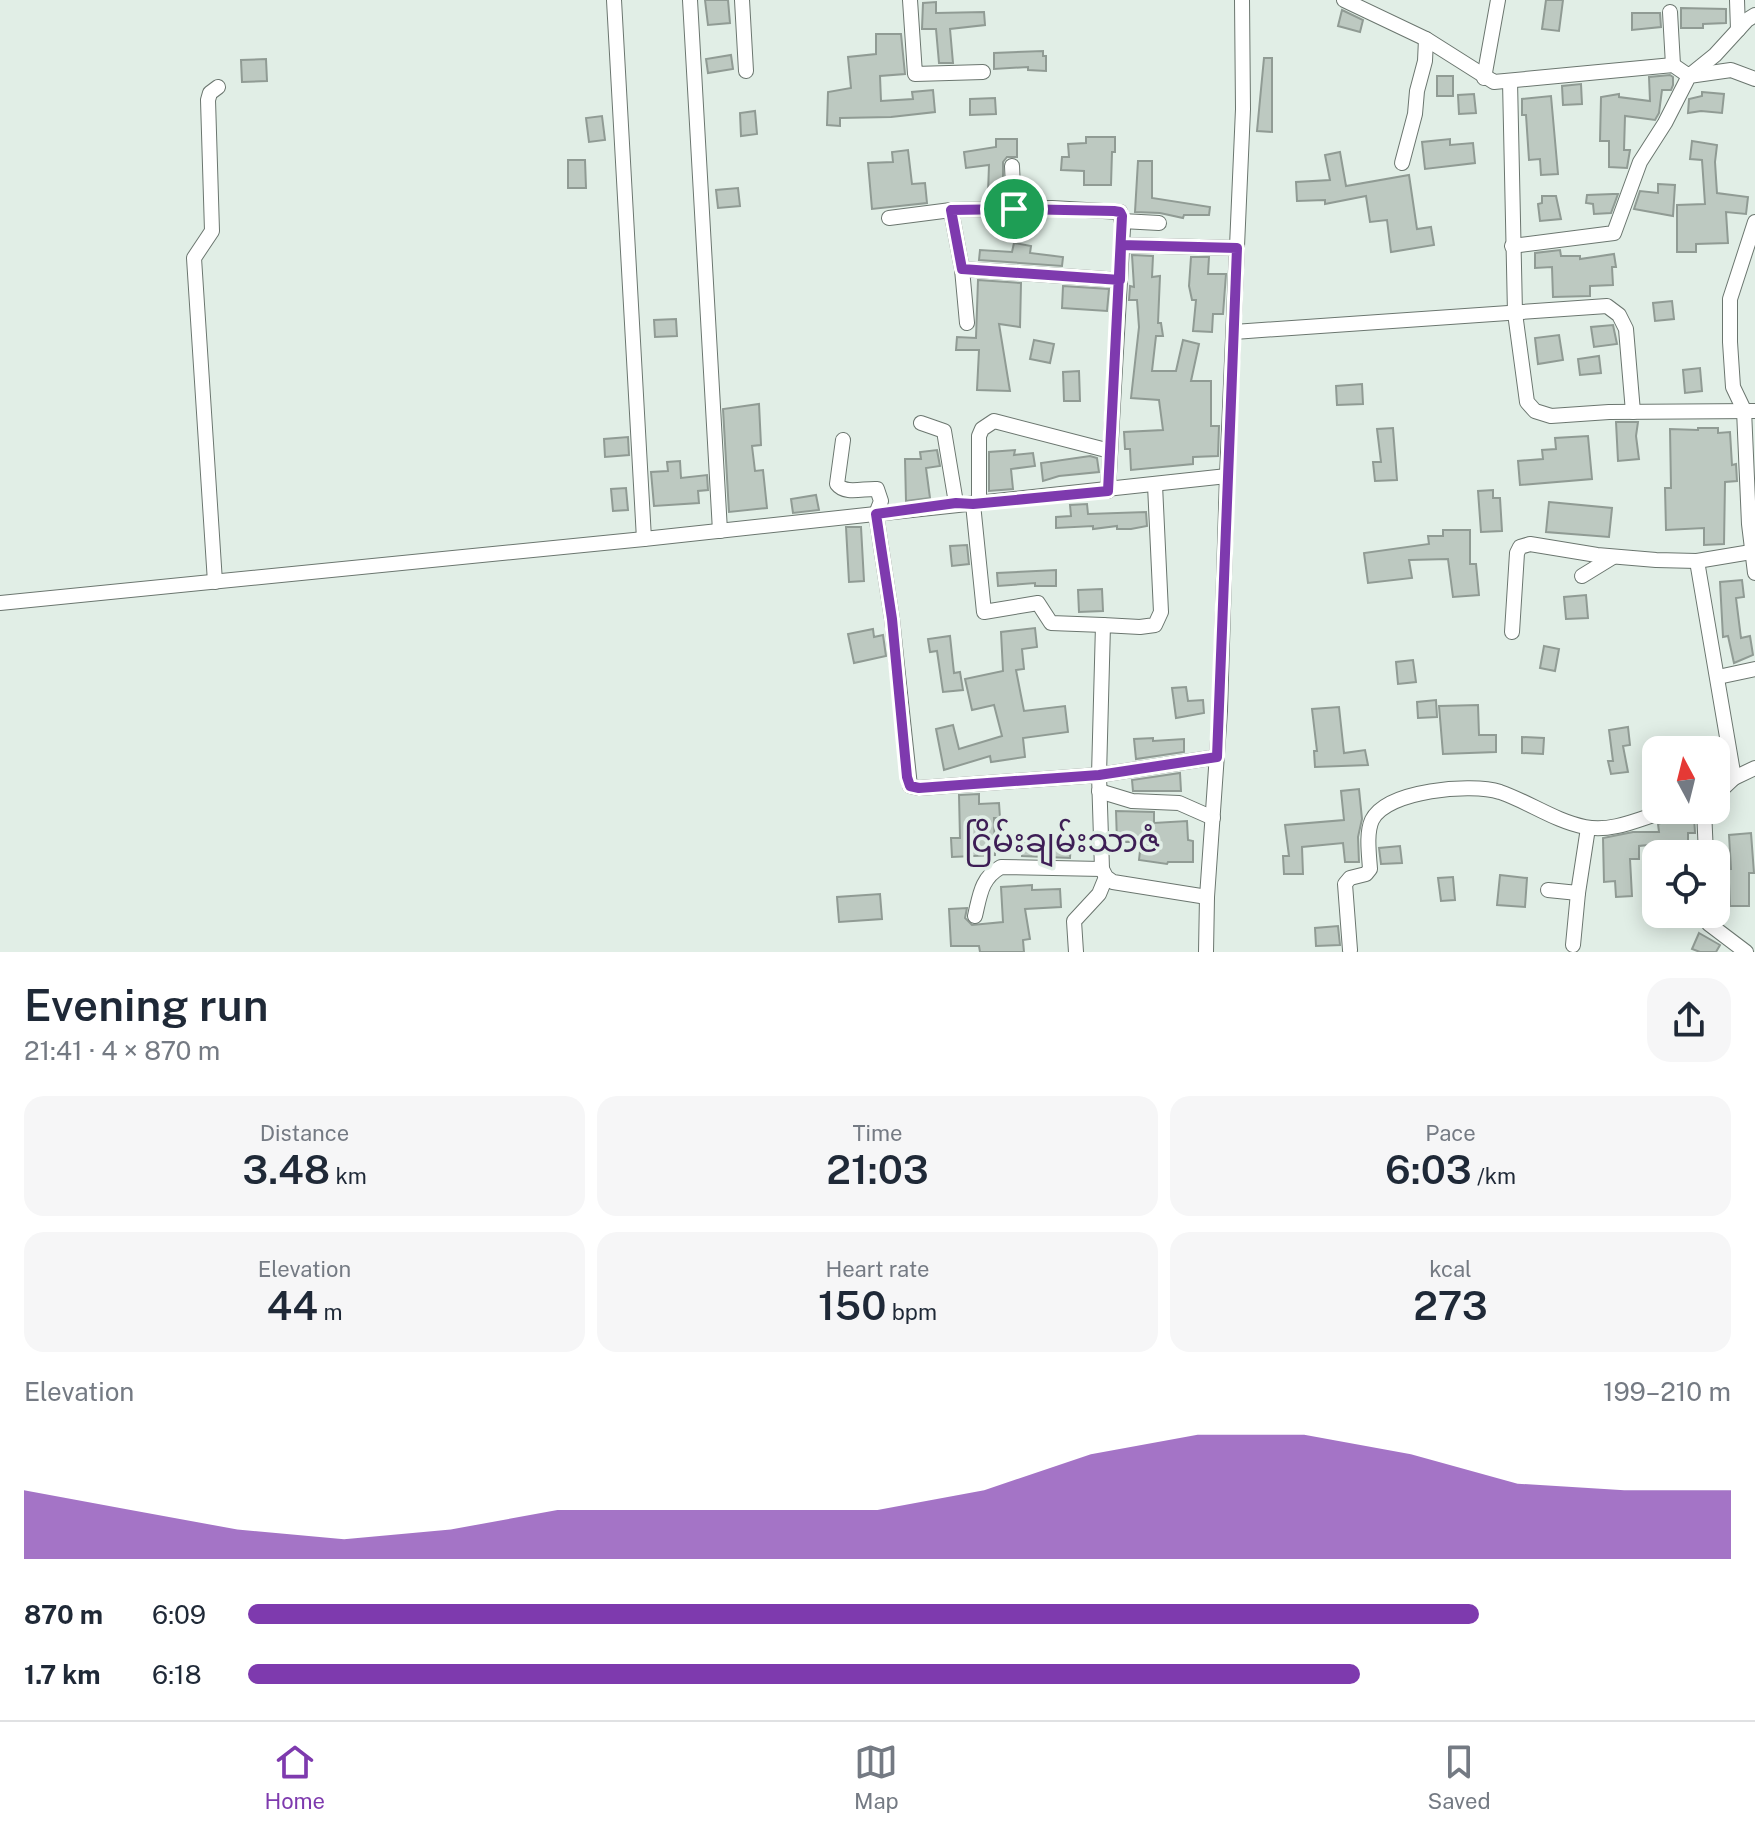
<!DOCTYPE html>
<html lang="en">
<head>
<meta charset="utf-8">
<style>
  :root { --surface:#fff; --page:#f6f6f7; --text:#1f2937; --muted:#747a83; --line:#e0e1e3; --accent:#7e3aae }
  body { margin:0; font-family:"Public Sans","Noto Sans Myanmar",sans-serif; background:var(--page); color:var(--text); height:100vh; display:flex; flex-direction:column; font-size:30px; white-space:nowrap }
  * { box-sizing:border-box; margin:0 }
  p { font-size:26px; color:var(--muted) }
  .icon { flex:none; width:44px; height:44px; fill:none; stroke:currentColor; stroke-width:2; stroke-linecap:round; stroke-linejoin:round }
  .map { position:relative; height:952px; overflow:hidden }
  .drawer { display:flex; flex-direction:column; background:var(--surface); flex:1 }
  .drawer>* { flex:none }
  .needle { width:52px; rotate:353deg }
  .tools { position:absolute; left:1642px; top:736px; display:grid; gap:16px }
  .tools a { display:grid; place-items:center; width:88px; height:88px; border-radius:16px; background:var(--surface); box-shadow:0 4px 20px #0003; font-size:40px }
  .pin { position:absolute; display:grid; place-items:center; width:68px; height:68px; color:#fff; margin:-34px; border:4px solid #fff; border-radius:50%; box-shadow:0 2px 8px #0007 }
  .round { display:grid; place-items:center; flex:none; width:84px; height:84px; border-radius:24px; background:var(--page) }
  .headline { display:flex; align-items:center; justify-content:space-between; height:136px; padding:0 24px }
  h1 { font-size:44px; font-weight:600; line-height:60px }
  .stats { display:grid; grid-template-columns:repeat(3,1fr); gap:12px; height:136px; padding:8px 24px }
  .stats div { display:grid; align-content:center; border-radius:20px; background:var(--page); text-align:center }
  .stats b { font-size:40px; font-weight:600 }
  .stats small { font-size:22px; font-weight:400 }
  .stats p { font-size:22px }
  .chart { height:224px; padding:16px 24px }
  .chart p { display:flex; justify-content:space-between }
  .chart svg { width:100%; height:144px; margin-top:8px; fill:var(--accent); opacity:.7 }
  ul { padding:0 24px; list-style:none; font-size:26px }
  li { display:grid; grid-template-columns:128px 96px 1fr; align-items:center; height:60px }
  li i { height:20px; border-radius:10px; background:var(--accent) }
  .tab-bar { display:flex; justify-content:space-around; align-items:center; height:112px; border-top:2px solid var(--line); background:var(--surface); font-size:22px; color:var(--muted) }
  .tab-bar a { display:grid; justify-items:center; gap:4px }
  .tab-bar .selected { color:var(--accent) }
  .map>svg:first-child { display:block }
</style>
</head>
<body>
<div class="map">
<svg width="1755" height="952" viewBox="0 0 1755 952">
  <rect width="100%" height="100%" fill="#e1eee6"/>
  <g fill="#bdc9c1" stroke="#909b94" stroke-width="2">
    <path d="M705,0H728L730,23L708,25Z"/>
    <path d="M1546,0H1563L1559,31L1542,29Z"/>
    <path d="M936,2V13L984,12L985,25L950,29L953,63H939L936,29H922L923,3Z"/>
    <path d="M1681,8L1726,9V23L1703,24V28H1681Z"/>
    <path d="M1342,10L1363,20L1360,32L1338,26Z"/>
    <path d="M1632,13H1660L1661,27L1632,30Z"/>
    <path d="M876,34H901L905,74L880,76L881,101L913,99L912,92L933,90L935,112L891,117L840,118V126L827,125L828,92L851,88L848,57L876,54Z"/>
    <path d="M1043,51V56H1046V71L1028,70V67L994,69V53Z"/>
    <path d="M731,55L733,69L708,73L706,59Z"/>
    <path d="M1264,58H1272V132L1257,131Z"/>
    <path d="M266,59L267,81L242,82L241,60Z"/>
    <path d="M1670,75L1673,77V85L1671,90H1662L1659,113L1655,120L1625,116L1624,150H1630L1627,168L1609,167V141H1600L1601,97L1619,94V97L1650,101L1649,77Z"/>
    <rect x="1437" y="76" width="16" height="20"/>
    <path d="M1581,84L1582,104L1563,105L1562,86Z"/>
    <path d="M1702,92L1724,94L1722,113L1701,111L1688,113L1689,99L1702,96Z"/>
    <path d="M1474,94L1476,113L1459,114L1458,95Z"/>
    <path d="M1551,96L1558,174L1541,175L1540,159L1529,160L1526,115H1522V99Z"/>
    <path d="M995,98L996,114L970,115V99Z"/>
    <path d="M755,111L757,134L741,136L740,113Z"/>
    <path d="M602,116L605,140L589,142L586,118Z"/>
    <path d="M1086,137H1115V152H1112L1111,185H1084V171L1061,170L1062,157H1069L1068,144L1086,143Z"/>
    <path d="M996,139H1017V157H1007L1003,162V193H988L989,165L966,168L964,152L996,147Z"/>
    <path d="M1450,139V145L1473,143L1475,163L1425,169L1422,142Z"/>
    <path d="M1692,141L1717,145L1715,162L1717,193L1748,197L1746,214L1726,212L1728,243L1696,244V252H1677V205L1705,204L1702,160L1690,159Z"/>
    <path d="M908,150L912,184L925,183L927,203L872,209L868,163L893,162L892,152Z"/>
    <path d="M1340,152L1346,186L1409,175L1417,229L1431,227L1434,245L1391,252L1387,220L1370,222L1366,196L1325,204V200L1297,201L1296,182L1330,180L1325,155Z"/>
    <path d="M568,160H585L586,188H568Z"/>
    <path d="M1138,161H1152V198L1210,207L1209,215H1184L1183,218L1160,213L1135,212Z"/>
    <path d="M1658,184L1675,185L1673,216L1634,209L1640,191L1658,193Z"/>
    <path d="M738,188L740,206L718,208L716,190Z"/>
    <path d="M1613,194H1618L1611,213L1594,214L1593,204L1586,203L1587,195Z"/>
    <path d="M1542,196H1556L1561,219L1540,221L1538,204L1542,203Z"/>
    <path d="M1014,243L1031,246L1030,253L1063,257L1062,266L979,260L980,250L1012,252Z"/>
    <path d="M1560,250L1561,256H1580V259L1614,254L1616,267H1612L1613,285L1590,286V296L1553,297L1552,267L1535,268V253Z"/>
    <path d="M1132,255L1153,256L1152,277L1160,276L1158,323H1161L1163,336H1156L1152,371H1176L1183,340L1199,344L1191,381H1211V426H1219L1218,456L1193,457V464L1131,470L1130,449H1125L1124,432L1163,430L1159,400L1131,398L1139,327L1137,300H1129L1130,286L1134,287Z"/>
    <path d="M1191,257H1209L1208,274H1226L1223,314H1213L1212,332L1193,331L1196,300H1192L1189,286Z"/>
    <path d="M978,280L1021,283L1020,327L999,324L1010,391L977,390L979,350H956L957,337L976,338Z"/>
    <path d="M1063,286L1109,289L1107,311L1062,308Z"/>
    <path d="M1672,301L1674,319L1655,321L1653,303Z"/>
    <path d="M676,319L677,336L655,337L654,320Z"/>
    <path d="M1613,325L1617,344L1594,347L1591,327Z"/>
    <path d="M1559,335L1563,360L1538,364L1535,338Z"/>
    <path d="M1034,340L1054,344L1050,363L1030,359Z"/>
    <path d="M1599,356L1601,373L1580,375L1578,359Z"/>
    <path d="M1700,368L1702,391L1685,393L1683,370Z"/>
    <path d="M1079,371L1080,401H1064L1063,372Z"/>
    <path d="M1362,384L1363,404L1337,405L1336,386Z"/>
    <path d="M759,404L761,445L752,446L755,471L763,470L767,508L729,512L723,409Z"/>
    <path d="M1616,422H1638L1636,436L1639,459L1618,461Z"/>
    <path d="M1393,428L1397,480L1375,481L1373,462H1381L1377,429Z"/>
    <path d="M1698,428H1718V433L1730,432L1732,465L1736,464L1737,481L1725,482L1724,544L1704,545V528L1666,530L1665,488H1671L1670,429L1698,430Z"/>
    <path d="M1588,436L1592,479L1520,485L1518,461L1543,459L1542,450L1556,449L1555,438Z"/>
    <path d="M628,437L629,455L605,457L604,439Z"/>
    <path d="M937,450L940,466L926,468L930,498L906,501L905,459H921L920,452Z"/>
    <path d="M1015,450L1014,455L1033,453L1035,466L1011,469L1013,489L989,491V452Z"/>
    <path d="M1090,456L1097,458L1099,472L1059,476L1043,481L1041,463Z"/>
    <path d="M680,461L681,478L707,475L708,490L698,491L699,503L654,506L651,472L668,471L667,462Z"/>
    <path d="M626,488L628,510L613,511L611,489Z"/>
    <path d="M1493,490V498H1500L1502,531L1481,532L1478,491Z"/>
    <path d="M816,495L819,510L793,513L791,499Z"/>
    <path d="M1549,502L1612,508L1609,537L1546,532Z"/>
    <path d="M1087,504L1088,514L1146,512L1147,526L1131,529H1117V526L1093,529V526L1056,528V517L1071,516L1070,505Z"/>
    <path d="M846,527H861L864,581L849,582Z"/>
    <path d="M1443,530H1470V564H1476L1479,595L1453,597L1448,559L1409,560L1412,578L1368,583L1364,553L1429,544L1428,536H1443Z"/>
    <path d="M967,545L969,564L952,566L950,546Z"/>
    <path d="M1056,570V586H1035V583L998,586L997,573Z"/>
    <path d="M1742,580L1744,597L1736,598L1741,638L1750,636L1753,655L1734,663L1728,636L1723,637L1720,582Z"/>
    <path d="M1102,589L1103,611L1079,612L1078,590Z"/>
    <path d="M1586,595L1588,618L1566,619L1564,597Z"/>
    <path d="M1035,628L1037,647L1022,649L1024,669L1016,670L1024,711L1065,706L1068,732L1023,738L1025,757L991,762L990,756L944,770L936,729L953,725L959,749L1002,736L994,705L972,710L965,679L1003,671L1001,632Z"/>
    <path d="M873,629L874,637L883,635L886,656L854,663L848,634Z"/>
    <path d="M950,636L954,673L960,672L963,690L943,692L937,651L930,652L928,639Z"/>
    <path d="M1544,646L1559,649L1555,671L1540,668Z"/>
    <path d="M1413,660L1416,682L1398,684L1396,662Z"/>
    <path d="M1186,687L1188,701L1203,700L1204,713L1176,718L1172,688Z"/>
    <path d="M1436,700L1437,717L1418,718L1417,702Z"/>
    <path d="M1478,705L1479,735H1496V752L1443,754L1439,706Z"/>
    <path d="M1339,707L1344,753L1365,750L1368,765L1315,767L1314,751H1317L1312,709Z"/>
    <path d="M1628,727L1630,745L1623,746L1628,772L1611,774L1608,761H1613L1609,730Z"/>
    <path d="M1522,737L1544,738L1543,754L1522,753Z"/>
    <path d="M1153,738V741L1184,739V752L1136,759L1134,739Z"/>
    <path d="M1180,773L1181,791H1133L1132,780Z"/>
    <path d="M1359,789L1362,819L1358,837L1359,862H1345L1343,843L1302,847L1303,874H1284L1283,856H1289L1285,825L1344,820L1341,791Z"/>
    <path d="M979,794V804L999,803L1000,818H994L995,855L952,857L951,838H960L959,795Z"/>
    <path d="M1116,811L1154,812V823L1187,821L1188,840L1193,841V862H1168L1167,864L1139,860L1141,842H1117Z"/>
    <path d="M1694,816L1695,833H1688V841L1639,846V859H1630L1632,896L1616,897L1615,881L1604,882L1603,838L1633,832H1659L1658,824L1676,817Z"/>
    <path d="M1751,833L1754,873H1749V906H1730L1729,883H1726V869H1731L1729,835Z"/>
    <path d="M1023,841H1071L1070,858L1022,856Z"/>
    <path d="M1400,846L1402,863L1381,864L1379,848Z"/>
    <path d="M1500,875L1527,878L1525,907L1497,905Z"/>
    <path d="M1453,877L1455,900L1441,901L1438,878Z"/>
    <path d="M1032,885V890L1060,889L1061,907L1025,909L1030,939L1023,940L1024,952H980L979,946H951L949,909L967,908L965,918L972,925L1003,922L1001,887Z"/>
    <path d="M880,894L882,919L839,922L837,897Z"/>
    <path d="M1338,926L1340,945L1316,946L1315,928Z"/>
    <path d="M1699,933L1720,945L1716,952H1700L1692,949Z"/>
  </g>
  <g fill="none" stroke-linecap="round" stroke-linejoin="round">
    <defs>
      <g id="street">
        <path d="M614,0L644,539"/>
        <path d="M690,0L720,531"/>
        <path d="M742,0L746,71"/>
        <path d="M910,0L915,74L983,72"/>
        <path d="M1344,0L1426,39L1494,82L1673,65L1689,76L1715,55L1747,20L1755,15"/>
        <path d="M1737,0L1738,30"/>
        <path d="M1670,12L1673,65"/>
        <path d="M1484,78L1498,0"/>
        <path d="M1510,81L1515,313L1527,402L1535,411L1551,416L1609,412L1755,411"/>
        <path d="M1402,163L1415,114L1417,91L1425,61L1426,39"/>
        <path d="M1012,166L1014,209"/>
        <path d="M951,210L962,269L967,323"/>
        <path d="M889,218L951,210L1052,208L1120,212L1123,228L1108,491"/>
        <path d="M1122,221L1159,223"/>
        <path d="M1755,222L1730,299V342L1733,387L1744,410L1749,524L1755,573"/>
        <path d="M1121,245L1237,248"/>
        <path d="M1512,246L1614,233L1640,162L1665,123L1689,76L1731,70L1755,79"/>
        <path d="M962,269L1120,280"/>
        <path d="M1234,332L1607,306L1619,315L1626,329L1633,412"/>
        <path d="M921,423L944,431L956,503"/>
        <path d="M843,440L837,484C845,495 864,488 877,489L881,501L876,514L892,619L910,786L919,788L1099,775L1217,757"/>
        <path d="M1155,485L1161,612L1155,625L1140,627L1103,625L1099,775L1102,869L1106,877L1113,882L1207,897"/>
        <path d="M979,503V436L982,429L994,421L1110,451"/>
        <path d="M973,504L984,612L1038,603L1051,623L1103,625"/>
        <path d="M1697,561L1734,778"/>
        <path d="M1582,576L1613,557"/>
        <path d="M215,582L194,258L212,231L208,100L210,93L218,87"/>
        <path d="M0,603L644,539L1227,476"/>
        <path d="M1512,632L1517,553L1520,547L1530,544L1597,555L1656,560L1697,561L1751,552"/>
        <path d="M1718,677L1755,669"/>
        <path d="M1099,791L1132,801L1179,803L1213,818"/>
        <path d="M1716,795L1734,778L1755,768"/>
        <path d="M1704,810L1706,854"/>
        <path d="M1548,890L1578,893L1588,828"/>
        <path d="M1705,914L1709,924L1746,952"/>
        <path d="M975,916C980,895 981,878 1001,867L1102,869"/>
        <path d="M1573,945L1578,893"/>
        <path d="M1350,950L1345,884L1350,878L1366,874L1370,869C1369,854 1366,833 1372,820C1387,790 1471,783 1500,792C1529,802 1555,821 1585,827C1613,833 1643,817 1669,810"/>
        <path d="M1076,952L1074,921L1099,894L1106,877"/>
        <path d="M1206,952L1207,897L1220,711L1227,476L1243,109L1242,0"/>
      </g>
    </defs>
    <use href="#street" stroke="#6b766f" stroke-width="16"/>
    <use href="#street" stroke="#fff" stroke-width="14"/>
  </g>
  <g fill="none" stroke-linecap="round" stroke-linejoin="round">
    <defs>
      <path id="route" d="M1014,209L1114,211L1120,212L1122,216L1108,491L973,504L956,503L876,514L892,619L907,777L910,786L919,788L1099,775L1217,757L1237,248L1121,245L1120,280L962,269L951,210L1014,209"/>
    </defs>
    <use href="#route" stroke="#fff" stroke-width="16"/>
    <use href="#route" stroke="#7e3aae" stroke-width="10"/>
  </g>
  <g text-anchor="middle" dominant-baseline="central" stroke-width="7" stroke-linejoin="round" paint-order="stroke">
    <g font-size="32" fill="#3d1d55" stroke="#e1eee6">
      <text x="1062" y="840">ငြိမ်းချမ်းသာဇံ</text>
    </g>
  </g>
</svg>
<div class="tools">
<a><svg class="needle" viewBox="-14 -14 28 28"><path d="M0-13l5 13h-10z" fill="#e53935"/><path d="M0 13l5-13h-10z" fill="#747a83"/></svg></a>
<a><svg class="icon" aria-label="locate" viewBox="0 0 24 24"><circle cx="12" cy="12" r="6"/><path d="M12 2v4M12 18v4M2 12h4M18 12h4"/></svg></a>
</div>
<div class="pin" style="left:1014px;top:209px;background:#1e9e55"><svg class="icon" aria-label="arrive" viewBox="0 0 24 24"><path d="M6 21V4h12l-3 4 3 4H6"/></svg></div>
</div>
<section class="drawer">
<div class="headline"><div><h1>Evening run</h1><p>21:41 · 4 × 870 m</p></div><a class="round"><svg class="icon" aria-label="share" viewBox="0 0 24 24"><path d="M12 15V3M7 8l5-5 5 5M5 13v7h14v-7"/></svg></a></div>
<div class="stats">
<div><p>Distance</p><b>3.48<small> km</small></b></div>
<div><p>Time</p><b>21:03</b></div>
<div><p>Pace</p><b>6:03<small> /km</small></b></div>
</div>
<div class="stats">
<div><p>Elevation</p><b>44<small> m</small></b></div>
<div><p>Heart rate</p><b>150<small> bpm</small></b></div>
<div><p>kcal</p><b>273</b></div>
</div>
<div class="chart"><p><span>Elevation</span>199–210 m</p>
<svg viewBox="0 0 160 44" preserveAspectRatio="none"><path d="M0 44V23L10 29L20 35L30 38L40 35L50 29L60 29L70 29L80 29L90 23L100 12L110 6L120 6L130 12L140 21L150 23L160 23V44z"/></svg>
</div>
<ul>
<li><b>870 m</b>6:09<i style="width:83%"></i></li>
<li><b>1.7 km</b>6:18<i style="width:75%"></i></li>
</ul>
</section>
<nav class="tab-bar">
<a class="selected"><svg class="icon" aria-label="home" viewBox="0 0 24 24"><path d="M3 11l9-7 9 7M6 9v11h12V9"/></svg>Home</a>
<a><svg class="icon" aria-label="map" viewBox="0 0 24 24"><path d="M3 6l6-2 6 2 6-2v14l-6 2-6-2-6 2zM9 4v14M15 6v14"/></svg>Map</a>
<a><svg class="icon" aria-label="saved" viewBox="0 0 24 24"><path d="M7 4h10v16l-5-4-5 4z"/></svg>Saved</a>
</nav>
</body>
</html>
